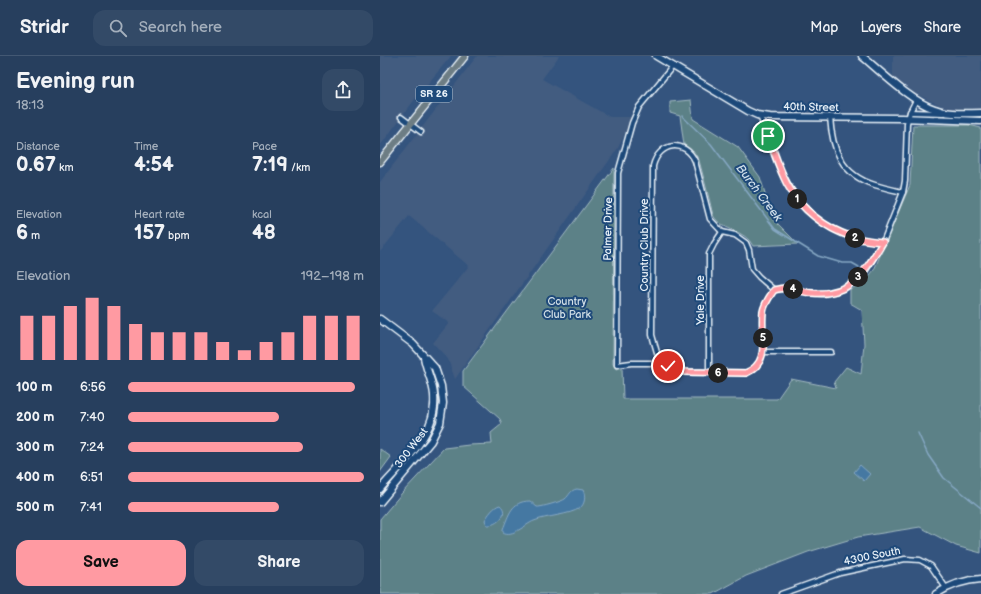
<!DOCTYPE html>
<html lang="en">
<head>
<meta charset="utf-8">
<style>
  :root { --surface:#273f5e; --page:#334a67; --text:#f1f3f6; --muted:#a4afbc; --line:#435873; --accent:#ff9aa2 }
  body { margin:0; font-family:"Balsamiq Sans",sans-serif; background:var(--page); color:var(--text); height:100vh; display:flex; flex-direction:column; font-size:15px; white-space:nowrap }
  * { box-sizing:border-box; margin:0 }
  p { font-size:13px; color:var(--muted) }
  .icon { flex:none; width:22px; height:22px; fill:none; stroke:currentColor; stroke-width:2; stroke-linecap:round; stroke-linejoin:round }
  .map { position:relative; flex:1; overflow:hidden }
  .drawer { display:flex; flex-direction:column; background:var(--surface); width:380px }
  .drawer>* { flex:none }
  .pin { position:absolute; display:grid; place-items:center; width:34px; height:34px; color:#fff; margin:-17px; border:2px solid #fff; border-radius:50%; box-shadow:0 1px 4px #0007 }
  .km { position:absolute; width:20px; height:20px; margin:-10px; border-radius:50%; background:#222; color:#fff; font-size:11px; line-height:20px; text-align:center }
  .round { display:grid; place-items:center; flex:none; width:42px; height:42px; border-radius:12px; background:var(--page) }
  .head { display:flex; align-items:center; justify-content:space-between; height:68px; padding:0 16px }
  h1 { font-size:22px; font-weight:600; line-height:30px }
  .stats { display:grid; grid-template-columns:repeat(3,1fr); gap:6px; height:68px; padding:4px 16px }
  .stats div { display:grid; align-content:center }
  .stats b { font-size:20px; font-weight:600 }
  .stats small { font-size:11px; font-weight:400 }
  .stats p { font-size:11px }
  .chart { height:112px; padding:8px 16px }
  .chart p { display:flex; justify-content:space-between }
  .chart svg { width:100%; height:72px; margin-top:4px; stroke:var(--accent); stroke-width:6 }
  .cta { display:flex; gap:8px; margin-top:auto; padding:8px 16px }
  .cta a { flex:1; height:46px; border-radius:12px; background:var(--accent); color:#111; font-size:16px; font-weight:600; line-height:46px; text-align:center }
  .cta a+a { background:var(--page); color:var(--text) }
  ul { padding:0 16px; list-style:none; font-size:13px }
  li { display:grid; grid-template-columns:64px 48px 1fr; align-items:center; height:30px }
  li i { height:10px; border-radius:5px; background:var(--accent) }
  header { display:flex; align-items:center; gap:24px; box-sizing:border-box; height:56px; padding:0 20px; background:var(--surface); border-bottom:1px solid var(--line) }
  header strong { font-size:19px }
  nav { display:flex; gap:22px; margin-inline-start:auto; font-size:14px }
  .search { width:280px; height:36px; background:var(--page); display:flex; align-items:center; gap:10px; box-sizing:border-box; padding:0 14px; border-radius:12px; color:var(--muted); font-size:15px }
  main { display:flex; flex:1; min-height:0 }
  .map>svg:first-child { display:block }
</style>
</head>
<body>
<header>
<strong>Stridr</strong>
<div class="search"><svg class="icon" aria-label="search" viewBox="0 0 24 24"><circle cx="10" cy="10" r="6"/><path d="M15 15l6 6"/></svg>Search here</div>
<nav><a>Map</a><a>Layers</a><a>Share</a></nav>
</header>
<main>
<section class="drawer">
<div class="head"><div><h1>Evening run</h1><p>18:13</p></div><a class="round"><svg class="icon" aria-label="share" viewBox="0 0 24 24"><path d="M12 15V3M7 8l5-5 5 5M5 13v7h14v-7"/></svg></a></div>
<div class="stats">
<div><p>Distance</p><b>0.67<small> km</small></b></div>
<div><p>Time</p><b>4:54</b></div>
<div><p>Pace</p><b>7:19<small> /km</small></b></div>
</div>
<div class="stats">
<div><p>Elevation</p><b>6<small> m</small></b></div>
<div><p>Heart rate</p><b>157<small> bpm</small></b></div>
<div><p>kcal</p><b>48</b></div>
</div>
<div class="chart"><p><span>Elevation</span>192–198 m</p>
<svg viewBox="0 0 160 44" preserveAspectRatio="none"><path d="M5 44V17M15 44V17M25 44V11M35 44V6M45 44V11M55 44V22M65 44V27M75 44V27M85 44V27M95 44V33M105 44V38M115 44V33M125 44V27M135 44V17M145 44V17M155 44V17"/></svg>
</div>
<ul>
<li><b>100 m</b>6:56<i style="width:96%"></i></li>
<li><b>200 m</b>7:40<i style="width:64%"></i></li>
<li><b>300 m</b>7:24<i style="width:74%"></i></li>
<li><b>400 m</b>6:51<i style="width:100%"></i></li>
<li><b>500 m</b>7:41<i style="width:64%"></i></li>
</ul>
<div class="cta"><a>Save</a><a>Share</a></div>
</section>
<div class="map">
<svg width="601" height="538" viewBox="0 0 601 538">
  <rect width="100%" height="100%" fill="#34547e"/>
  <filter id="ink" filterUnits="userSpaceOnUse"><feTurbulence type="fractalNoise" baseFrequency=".025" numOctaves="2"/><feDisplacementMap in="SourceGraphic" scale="8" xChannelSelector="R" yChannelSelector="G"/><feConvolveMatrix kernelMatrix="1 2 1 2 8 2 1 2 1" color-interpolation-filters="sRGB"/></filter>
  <g filter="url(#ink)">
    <g fill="#425c80">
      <path d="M0,0H71L35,43L0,90Z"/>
      <path d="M97,0H179L162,23L230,61H253L238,92L75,323L68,303L53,287L69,267L52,255L89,210L29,160L0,196V126Z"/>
      <path d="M513,0H601V55L571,53L564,51L536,38L513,21Z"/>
    </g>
    <g fill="#5b8187" stroke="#a2b9c0">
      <path d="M311,44L313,63L358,91L380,121L393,163L418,188L373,190C365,173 344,176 334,161C332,157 331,150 330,146C326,132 323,118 319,104C315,97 311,92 304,89L300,60L290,57V46Z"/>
      <path d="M533,69H589L601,72V497L576,490L540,471L478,481L428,496L366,520L333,538H0V463L22,437L64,392L89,389L112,388L111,377L122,368L120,363L83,330V315L234,112L233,308L236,313L242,311L243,343H397L411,323L456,332L454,326L466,311L481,318L484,288L482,254L470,247V234L485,225L494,214L530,129Z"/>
      <path d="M0,393L11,401L0,416Z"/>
    </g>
    <g fill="#4578a2" stroke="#86a8c4">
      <path d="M480,409L490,418L484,425L474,416Z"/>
      <path d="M197,433L203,434C206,440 205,448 200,452C190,459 166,460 154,465C146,468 132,482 123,476V473C129,459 131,445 150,445C152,446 154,449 157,451C159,452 183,445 185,443C190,439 190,434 197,433Z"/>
      <path d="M120,449C130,457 117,470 107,469L105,464C108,459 114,450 120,449Z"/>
    </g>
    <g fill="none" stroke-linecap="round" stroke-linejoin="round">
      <g stroke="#86a8c4" stroke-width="1.5">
        <path d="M302,60L331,88L395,173L438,200L462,207H472L479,211"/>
        <path d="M538,377L548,399L564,422L601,452"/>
      </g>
      <defs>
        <g id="street">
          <path d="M293,10L259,51L252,67L238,117L237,309L251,307H280L305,316L366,317C392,306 380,279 383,256C384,248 390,240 394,234L407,232L432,237L443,238L457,235L467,231L486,214L503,186L523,136L525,125L527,67L530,56L536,44"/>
          <path d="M530,56L563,57"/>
          <path d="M380,60C400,114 412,161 472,181C482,184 493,185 503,186"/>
          <path d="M21,61L41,76"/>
          <path d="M450,61C452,93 461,119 495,129C504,132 514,134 523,136"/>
          <path d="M383,296H451"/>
          <path d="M280,307L272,279L273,110C279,86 305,83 315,105L330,163L342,176L355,179L366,187L369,194L372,213L379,221L394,234"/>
          <path d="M329,316V198L334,188L342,176"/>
          <path d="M401,538L460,517L525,503L540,504L551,510L566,532"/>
        </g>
        <g id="secondary">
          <path d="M276,0L368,55L377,59L390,61L522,62L601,65"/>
          <path d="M482,0C501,16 532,46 555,53C569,59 586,57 601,57"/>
          <path d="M0,263L33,288L55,312L61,330L63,347L60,367L51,385L0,446"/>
          <path d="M0,433C23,406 58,378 54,339C53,326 46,314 44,301"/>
          <path d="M556,538C570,529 584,524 601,523"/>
        </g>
        <path id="primary" d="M0,106L85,0"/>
      </defs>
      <use href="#street" stroke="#e8f1f8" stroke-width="7"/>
      <use href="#secondary" stroke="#e8f1f8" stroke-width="9"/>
      <use href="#primary" stroke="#e8f1f8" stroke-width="9"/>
      <use href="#street" stroke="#1f4a7a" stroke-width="4"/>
      <use href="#secondary" stroke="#1f4a7a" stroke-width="6"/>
      <use href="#primary" stroke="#6d7d84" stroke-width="6"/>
    </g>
  </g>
  <g fill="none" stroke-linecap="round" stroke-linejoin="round" filter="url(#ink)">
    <defs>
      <path id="route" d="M288,310L305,316L366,317C392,306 380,279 383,256C384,248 390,240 394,234C398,233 402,232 406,232C415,232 424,237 433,237C472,240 485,215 503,186C493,185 482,184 472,181C445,172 421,154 407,128C399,113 394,95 388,80"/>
    </defs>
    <use href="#route" stroke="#fff" stroke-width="8"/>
    <use href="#route" stroke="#ff9aa2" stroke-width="5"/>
  </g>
  <g text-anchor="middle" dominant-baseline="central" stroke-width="4" stroke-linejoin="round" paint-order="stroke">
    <rect fill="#1f4a7a" stroke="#acbfd2" stroke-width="1" x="36" y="30" width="36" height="16" rx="3"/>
    <g font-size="10" font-weight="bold" fill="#e8f1f8">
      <text x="54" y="38">SR 26</text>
    </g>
    <g font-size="11" fill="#e8f1f8" stroke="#1f4a7a">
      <text transform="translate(431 51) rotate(1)">40th Street</text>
      <text transform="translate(228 173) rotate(-89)">Palmer Drive</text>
      <text transform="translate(264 189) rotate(-90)">Country Club Drive</text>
      <text transform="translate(320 244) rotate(-90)">Yale Drive</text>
      <text transform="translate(31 392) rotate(-53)">300 West</text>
      <text transform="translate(492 500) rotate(-11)">4300 South</text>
    </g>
    <g font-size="11" fill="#d3e0e7" stroke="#1f4a7a">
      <text x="187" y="245">Country<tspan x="187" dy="13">Club Park</tspan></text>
    </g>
    <g font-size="12" font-style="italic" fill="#d0dfeb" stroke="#1f4a7a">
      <text transform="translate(379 137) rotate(53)">Burch Creek</text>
    </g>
  </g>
</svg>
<div class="pin" style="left:388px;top:80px;background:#1e9e55"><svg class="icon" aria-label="arrive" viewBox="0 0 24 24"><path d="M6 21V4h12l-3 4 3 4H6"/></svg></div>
<div class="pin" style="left:288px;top:310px;background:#d93025"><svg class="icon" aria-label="check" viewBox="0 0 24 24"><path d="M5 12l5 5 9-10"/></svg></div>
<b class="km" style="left:417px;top:143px">1</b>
<b class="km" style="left:475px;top:182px">2</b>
<b class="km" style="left:478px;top:221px">3</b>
<b class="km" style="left:413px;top:233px">4</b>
<b class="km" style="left:383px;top:282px">5</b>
<b class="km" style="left:338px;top:317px">6</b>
</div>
</main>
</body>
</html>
